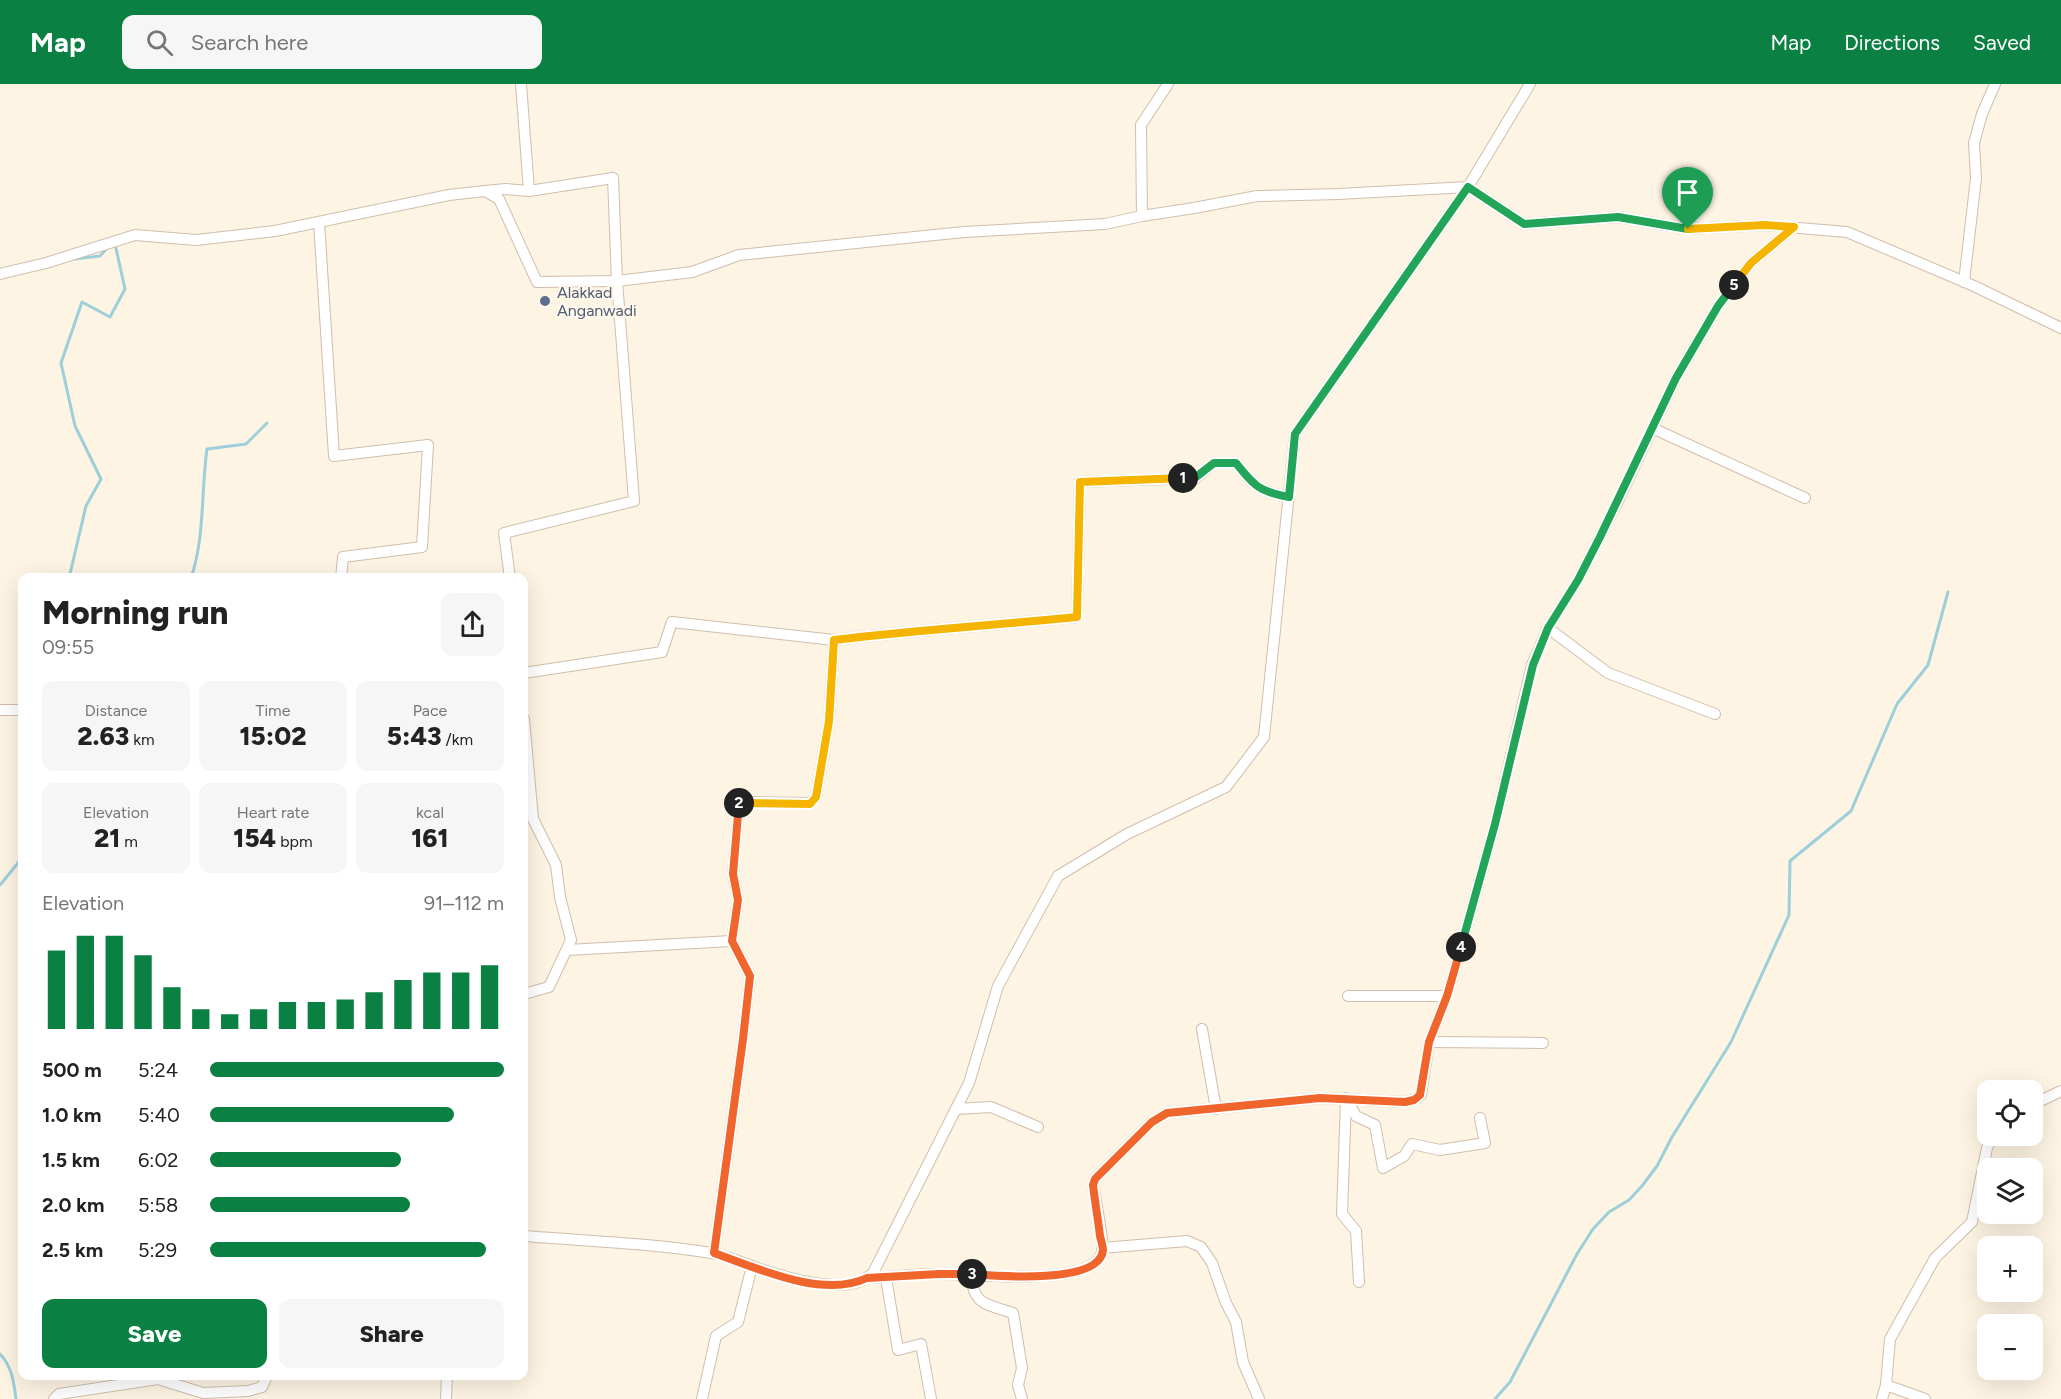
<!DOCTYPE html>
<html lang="en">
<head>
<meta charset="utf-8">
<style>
  :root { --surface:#fff; --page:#f6f6f6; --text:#222; --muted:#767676; --accent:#0b8043 }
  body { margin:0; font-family:Figtree,sans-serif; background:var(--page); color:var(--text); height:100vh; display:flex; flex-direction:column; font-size:22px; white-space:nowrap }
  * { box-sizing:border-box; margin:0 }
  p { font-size:20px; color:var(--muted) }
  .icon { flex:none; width:33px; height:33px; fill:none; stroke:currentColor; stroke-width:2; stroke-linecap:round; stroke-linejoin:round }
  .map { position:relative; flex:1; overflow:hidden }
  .details { position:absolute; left:18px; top:489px; width:510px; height:807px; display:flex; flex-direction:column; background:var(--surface); border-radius:12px; box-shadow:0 6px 24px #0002 }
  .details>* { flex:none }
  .buttons { position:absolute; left:1977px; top:996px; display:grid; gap:12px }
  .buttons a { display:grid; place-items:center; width:66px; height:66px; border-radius:12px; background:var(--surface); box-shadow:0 6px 24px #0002; font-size:30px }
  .pin { position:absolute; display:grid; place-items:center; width:51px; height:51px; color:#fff; margin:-62px -26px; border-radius:50% 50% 50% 0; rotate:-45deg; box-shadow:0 0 6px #0007 }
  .pin .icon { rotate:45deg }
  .km { position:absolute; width:30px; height:30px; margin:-15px; border-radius:50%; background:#222; color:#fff; font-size:16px; line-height:30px; text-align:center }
  .round { display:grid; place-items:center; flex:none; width:63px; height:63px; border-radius:12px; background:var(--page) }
  .summary { display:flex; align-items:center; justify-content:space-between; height:102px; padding:0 24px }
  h1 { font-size:33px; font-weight:800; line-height:45px }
  .metrics { display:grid; grid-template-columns:repeat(3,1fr); gap:9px; height:102px; padding:6px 24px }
  .metrics div { display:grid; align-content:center; border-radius:12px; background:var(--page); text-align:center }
  .metrics b { font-size:26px; font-weight:800 }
  .metrics small { font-size:16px; font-weight:400 }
  .metrics p { font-size:16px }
  .chart { height:168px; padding:12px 24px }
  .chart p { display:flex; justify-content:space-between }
  .chart svg { width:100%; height:108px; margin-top:6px; stroke:var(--accent); stroke-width:6 }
  .action { display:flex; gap:12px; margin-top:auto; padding:12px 24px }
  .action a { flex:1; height:69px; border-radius:12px; background:var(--accent); color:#fff; font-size:24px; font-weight:800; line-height:69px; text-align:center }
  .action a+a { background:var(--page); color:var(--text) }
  ul { padding:0 24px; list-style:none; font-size:20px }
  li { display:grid; grid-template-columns:96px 72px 1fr; align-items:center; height:45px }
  li i { height:15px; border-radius:8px; background:var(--accent) }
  header { display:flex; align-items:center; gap:36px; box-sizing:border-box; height:84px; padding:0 30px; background:var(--accent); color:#fff }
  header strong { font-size:28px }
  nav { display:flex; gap:33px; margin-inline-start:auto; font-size:21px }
  .search { width:420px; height:54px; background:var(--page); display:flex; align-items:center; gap:15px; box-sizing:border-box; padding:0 21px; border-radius:12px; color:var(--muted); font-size:22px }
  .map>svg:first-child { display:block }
</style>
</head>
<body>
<header>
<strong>Map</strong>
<div class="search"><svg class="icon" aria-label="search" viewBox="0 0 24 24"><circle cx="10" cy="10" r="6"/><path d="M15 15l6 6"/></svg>Search here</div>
<nav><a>Map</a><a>Directions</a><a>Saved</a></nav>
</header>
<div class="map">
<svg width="2061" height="1315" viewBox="0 0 2061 1315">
  <rect width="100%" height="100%" fill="#fdf4e3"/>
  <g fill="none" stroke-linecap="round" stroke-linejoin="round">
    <g stroke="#9dcfda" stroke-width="3">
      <path d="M74,175L100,172L108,163"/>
      <path d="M69,494L86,422L101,395L75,342L61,279L82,218L110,233L125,205L115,160"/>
      <path d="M191,494C205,453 201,407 207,365L246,360L267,339"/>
      <path d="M0,801L22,774"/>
      <path d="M0,1270C12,1282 14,1299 16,1315"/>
      <path d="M1495,1315L1510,1298L1577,1170L1593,1145L1609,1128L1629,1116L1642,1102L1657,1082L1672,1053L1731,958L1789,831L1790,777L1851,727L1897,620L1928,581L1948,508"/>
    </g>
    <defs>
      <g id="minor">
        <path d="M485,107L506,105L529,107"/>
        <path d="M1142,132L1141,41L1168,0"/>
        <path d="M319,138L334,372L428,361L422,463L343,473L341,494"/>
        <path d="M0,190L46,179L135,151L196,156L275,147L449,111L485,107L499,115L537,198L617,197L692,188L739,171L964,148L1105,140L1142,132L1194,124L1257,112L1338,110L1468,103L1530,0"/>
        <path d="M1964,198L1976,94L1974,59L1982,30L1995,0"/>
        <path d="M1652,344L1805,414"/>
        <path d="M510,494L504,449L634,417L617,197L613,94L529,107L521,0"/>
        <path d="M1548,544L1608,589L1715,630"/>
        <path d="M524,589L662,568L672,538L834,556"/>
        <path d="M0,626H22"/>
        <path d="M524,635L533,735L556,781L560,813L571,856L549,903L524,910"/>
        <path d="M567,866L732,857"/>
        <path d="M1348,912H1447"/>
        <path d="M1202,945L1216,1025"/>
        <path d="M1429,958L1543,959"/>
        <path d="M1346,1014L1356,1032L1375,1041L1383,1084L1404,1072L1412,1060L1440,1066L1485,1059L1480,1034"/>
        <path d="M1346,1015L1342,1130L1356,1147L1359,1198"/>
        <path d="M2032,1021L2061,1007"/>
        <path d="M956,1025L991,1023L1038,1043"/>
        <path d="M524,1152C586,1157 649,1159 711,1169C723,1171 735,1176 746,1180C771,1189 795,1197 821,1200C840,1202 859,1202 873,1189L969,999L998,902L1058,792L1127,750L1226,703L1264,653L1295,350L1468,103L1524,140L1618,133L1688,145L1764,141L1847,148L1974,202L2061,244"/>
        <path d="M1102,1164L1187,1157L1201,1163L1212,1179L1226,1219L1236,1238L1243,1278L1259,1315"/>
        <path d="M714,1169L743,955L750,892L732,857L738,816L733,790L739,718L810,719L816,713L829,637L834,556C915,546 996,541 1077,533L1080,398L1196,394L1214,379H1236C1254,402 1260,408 1289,413"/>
        <path d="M971,1190C973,1222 987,1220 1013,1229L1022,1284L1018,1301L1022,1315"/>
        <path d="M867,1194C891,1193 916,1190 940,1190C972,1189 1089,1205 1102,1169C1105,1161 1095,1114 1093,1101L1095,1095L1152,1038L1167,1029L1320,1014L1405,1018L1414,1016L1421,1011L1429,958L1447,912L1461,863L1495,740L1532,581L1548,544L1578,496L1620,413L1676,294L1718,222L1751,179L1794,143"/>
        <path d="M886,1194L898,1266L921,1260L931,1315"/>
        <path d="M1886,1301L1925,1315"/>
        <path d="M54,1315L59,1310L158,1295L203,1309L248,1307L262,1303L267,1292"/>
        <path d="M446,1315L447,1292"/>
        <path d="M702,1315L716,1252L738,1238L752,1182"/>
        <path d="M1882,1315L1886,1301L1890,1255L1935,1174L1972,1138L1987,1064L1993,1052"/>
      </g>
    </defs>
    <use href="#minor" stroke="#d1beac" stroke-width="12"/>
    <use href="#minor" stroke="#fff" stroke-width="10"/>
  </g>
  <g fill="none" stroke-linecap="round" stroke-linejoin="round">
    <defs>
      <path id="split-1" d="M1183,394L1196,393L1214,379H1236C1254,402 1260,408 1289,413L1295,350L1468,103L1524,140L1618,133L1688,145"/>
      <path id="split-2" d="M739,719L810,720L816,713L829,637L834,556C915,546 996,541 1077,533L1080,398L1183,394"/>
      <path id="split-3" d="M739,719L733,790L738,816L732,857L750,892L743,955L714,1169C757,1184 822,1215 867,1194L939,1190H972"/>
      <path id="split-4" d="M972,1190C996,1192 1100,1201 1103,1166C1103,1163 1101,1156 1100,1152C1098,1135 1095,1118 1093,1101L1095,1095L1152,1038L1167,1029L1320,1014L1405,1018L1414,1016L1420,1011L1429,958L1447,912L1461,863"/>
      <path id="split-5" d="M1461,863L1495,740L1533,581L1548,544L1578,496L1600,453L1676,294L1718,222L1734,201"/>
      <path id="split-6" d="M1688,145L1764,141L1794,143L1751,179L1734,201"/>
    </defs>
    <use href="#split-1" stroke="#fff" stroke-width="12"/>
    <use href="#split-2" stroke="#fff" stroke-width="12"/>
    <use href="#split-3" stroke="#fff" stroke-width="12"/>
    <use href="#split-4" stroke="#fff" stroke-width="12"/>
    <use href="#split-5" stroke="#fff" stroke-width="12"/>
    <use href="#split-6" stroke="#fff" stroke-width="12"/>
    <use href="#split-1" stroke="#22a559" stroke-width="8"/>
    <use href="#split-2" stroke="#f5b400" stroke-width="8"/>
    <use href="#split-3" stroke="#f0652b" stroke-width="8"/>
    <use href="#split-4" stroke="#f0652b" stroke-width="8"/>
    <use href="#split-5" stroke="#22a559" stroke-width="8"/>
    <use href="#split-6" stroke="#f5b400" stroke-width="8"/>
  </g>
  <circle fill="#5c6f8a" stroke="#fff7ea" stroke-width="2" cx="545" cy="217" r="6"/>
  <g text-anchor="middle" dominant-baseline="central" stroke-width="5" stroke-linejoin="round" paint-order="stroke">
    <g font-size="16" fill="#4e5e75" stroke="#fff7ea" text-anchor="start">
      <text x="557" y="208">Alakkad<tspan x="557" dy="18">Anganwadi</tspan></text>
    </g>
  </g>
</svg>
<div class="buttons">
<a><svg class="icon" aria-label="locate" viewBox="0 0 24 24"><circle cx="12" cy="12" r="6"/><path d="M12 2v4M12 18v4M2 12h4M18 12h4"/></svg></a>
<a><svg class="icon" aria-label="layers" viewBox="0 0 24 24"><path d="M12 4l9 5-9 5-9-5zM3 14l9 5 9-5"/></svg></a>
<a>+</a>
<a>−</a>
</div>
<div class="pin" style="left:1688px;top:145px;background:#1e9e55"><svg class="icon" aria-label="arrive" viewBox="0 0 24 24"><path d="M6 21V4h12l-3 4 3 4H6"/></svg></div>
<b class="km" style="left:1183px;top:394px">1</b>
<b class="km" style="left:739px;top:719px">2</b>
<b class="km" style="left:972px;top:1190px">3</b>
<b class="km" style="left:1461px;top:863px">4</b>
<b class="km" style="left:1734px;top:201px">5</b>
<section class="details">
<div class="summary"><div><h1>Morning run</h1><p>09:55</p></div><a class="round"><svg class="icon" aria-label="share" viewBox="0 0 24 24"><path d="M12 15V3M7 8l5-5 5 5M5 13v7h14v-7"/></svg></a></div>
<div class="metrics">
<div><p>Distance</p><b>2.63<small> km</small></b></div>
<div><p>Time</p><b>15:02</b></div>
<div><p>Pace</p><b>5:43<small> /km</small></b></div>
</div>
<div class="metrics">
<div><p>Elevation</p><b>21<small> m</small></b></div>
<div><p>Heart rate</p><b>154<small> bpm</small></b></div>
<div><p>kcal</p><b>161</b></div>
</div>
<div class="chart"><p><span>Elevation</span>91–112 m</p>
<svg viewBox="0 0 160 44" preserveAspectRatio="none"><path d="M5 44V12M15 44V6M25 44V6M35 44V14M45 44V27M55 44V36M65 44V38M75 44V36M85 44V33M95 44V33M105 44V32M115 44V29M125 44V24M135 44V21M145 44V21M155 44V18"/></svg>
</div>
<ul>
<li><b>500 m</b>5:24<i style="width:100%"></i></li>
<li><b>1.0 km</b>5:40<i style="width:83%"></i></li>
<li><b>1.5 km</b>6:02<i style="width:65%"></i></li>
<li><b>2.0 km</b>5:58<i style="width:68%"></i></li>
<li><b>2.5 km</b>5:29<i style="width:94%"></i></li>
</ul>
<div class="action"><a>Save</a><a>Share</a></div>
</section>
</div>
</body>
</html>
